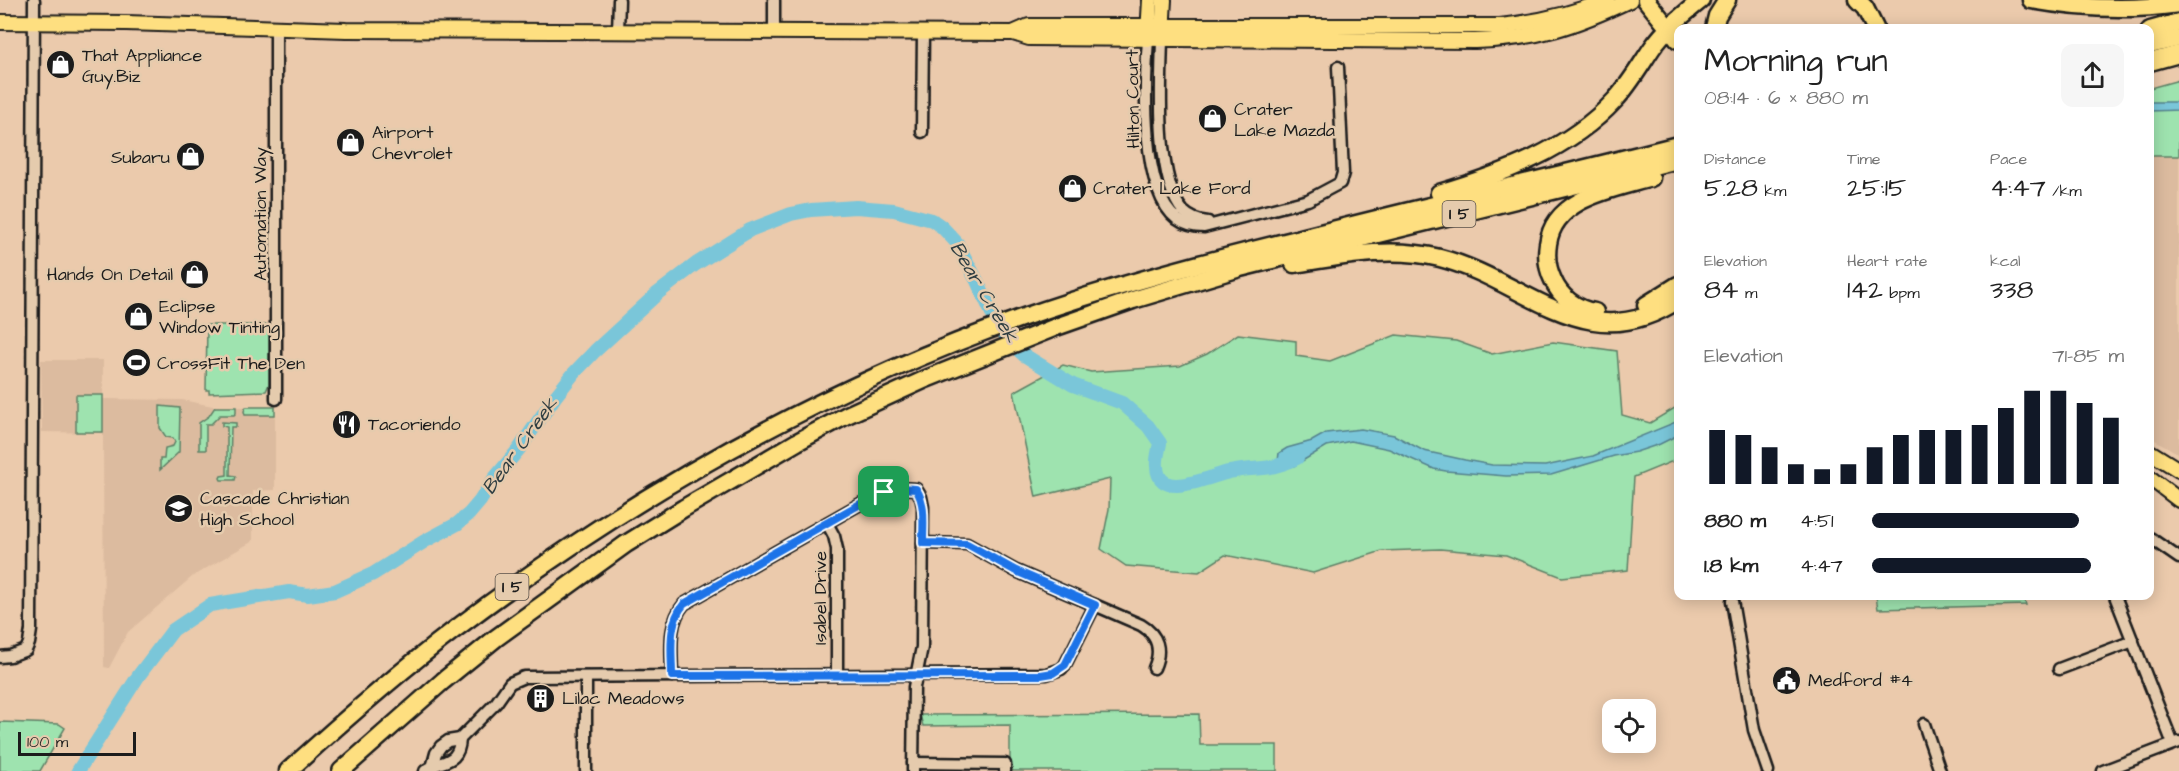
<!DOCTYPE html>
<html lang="en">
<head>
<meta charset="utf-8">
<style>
  :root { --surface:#fff; --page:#f6f6f6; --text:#222; --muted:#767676; --accent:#111827 }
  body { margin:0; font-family:"Architects Daughter",sans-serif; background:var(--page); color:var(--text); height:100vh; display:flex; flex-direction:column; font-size:22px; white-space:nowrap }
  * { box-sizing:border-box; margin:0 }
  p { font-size:20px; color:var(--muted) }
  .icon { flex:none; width:33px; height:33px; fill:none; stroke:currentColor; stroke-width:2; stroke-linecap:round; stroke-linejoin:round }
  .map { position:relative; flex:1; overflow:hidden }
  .sheet { position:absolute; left:1674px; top:24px; width:480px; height:576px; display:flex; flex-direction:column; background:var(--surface); border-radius:12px; box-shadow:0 3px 15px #0003 }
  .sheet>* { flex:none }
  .buttons { position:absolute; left:1602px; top:699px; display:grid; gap:12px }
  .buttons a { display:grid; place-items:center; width:54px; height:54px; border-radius:12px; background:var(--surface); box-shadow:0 3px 15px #0003; font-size:30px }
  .scale { position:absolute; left:18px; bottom:15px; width:118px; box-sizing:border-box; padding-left:6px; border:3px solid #1c1c1c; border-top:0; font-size:16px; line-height:21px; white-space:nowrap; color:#1c1c1c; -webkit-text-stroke:4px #e5cbad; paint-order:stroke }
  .pin { position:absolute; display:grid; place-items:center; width:51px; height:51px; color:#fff; margin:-26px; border-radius:12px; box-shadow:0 3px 9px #0006 }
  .round { display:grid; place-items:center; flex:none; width:63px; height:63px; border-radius:12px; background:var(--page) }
  .overview { display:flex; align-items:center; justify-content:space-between; height:102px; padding:0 30px }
  h1 { font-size:33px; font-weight:600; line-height:45px }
  .figures { display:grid; grid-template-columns:repeat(3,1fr); gap:9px; height:102px; padding:6px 30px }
  .figures div { display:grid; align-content:center }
  .figures b { font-size:26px; font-weight:600 }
  .figures small { font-size:16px; font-weight:400 }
  .figures p { font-size:16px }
  .chart { height:168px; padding:12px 30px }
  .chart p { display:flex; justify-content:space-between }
  .chart svg { width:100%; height:108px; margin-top:6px; stroke:var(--accent); stroke-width:6 }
  ul { padding:0 30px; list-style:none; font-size:20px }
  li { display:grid; grid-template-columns:96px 72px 1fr; align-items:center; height:45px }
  li i { height:15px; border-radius:8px; background:var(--accent) }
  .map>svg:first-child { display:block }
</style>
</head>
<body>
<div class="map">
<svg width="2179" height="771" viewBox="0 0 2179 771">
  <rect width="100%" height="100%" fill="#ebcaac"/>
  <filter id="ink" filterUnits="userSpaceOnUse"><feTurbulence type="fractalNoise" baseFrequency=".0167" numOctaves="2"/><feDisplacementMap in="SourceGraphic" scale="12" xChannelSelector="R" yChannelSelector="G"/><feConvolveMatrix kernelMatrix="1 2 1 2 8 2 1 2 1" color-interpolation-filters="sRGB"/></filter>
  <g filter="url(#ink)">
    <g fill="#dcbb9f">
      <path d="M2150,156H2179V454L2150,437Z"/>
      <path d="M41,360H103V399L182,400L218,407H275V490L253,491V541L193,576L128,632L109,668L104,667L103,433L42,432Z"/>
    </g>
    <g fill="#9ee3af" stroke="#5d8066" stroke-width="1.5">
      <path d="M2179,80V156H2150V88Z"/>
      <path d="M207,325H269V384L266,391L209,393V390H206Z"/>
      <path d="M1238,334L1296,341V356L1330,361L1396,335L1456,341L1492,354L1553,342L1617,351L1622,415L1650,423L1678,406V464L1673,461L1634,477L1628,570L1562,577L1506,555L1440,549L1382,551L1313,573L1225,555L1199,572L1126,566L1101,549L1109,509L1110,479L1036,497L1014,392L1063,365L1091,372L1180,366L1207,354Z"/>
      <rect x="76" y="395" width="27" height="37"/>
      <path d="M160,406L180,408L179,452L160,470V459H164L165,448L173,446L175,442L173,438L166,437L160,428Z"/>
      <path d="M215,407H236V413L234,415H220L211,424H206V450H199V423L209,416Z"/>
      <path d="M246,407H275V415H245L244,411Z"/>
      <path d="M222,422L236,423V427H231L230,475L236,476L235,480H221L220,478L221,476L227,475V427L222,426Z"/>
      <path d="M1876,596H2023L2026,605L1878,609Z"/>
      <path d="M1199,714L1200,745H1277V771H1010V725L923,726L920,715Z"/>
      <path d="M0,722L59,724L65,728L40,771H0Z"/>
    </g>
    <g fill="#7ac6d9" stroke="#54828d" stroke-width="1.5">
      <path d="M2150,102H2179V110L2150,111Z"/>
      <path d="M1678,421V435L1660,444L1636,452L1614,456L1551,475L1506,476L1446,471L1434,469L1389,449L1351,441L1327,446L1294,466L1285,468L1278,461L1279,453L1287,448L1312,441L1326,433L1361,429L1394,435L1424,451L1465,460L1492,465L1545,466L1593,456Z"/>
    </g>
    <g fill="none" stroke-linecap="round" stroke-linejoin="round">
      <path stroke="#7ac6d9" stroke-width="14" d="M78,771L139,675L173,630L210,605L289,592L308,595L335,591L373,574L425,541L457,524L469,514L480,501L494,479L519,449L555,397L574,373L595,351L658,293L696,264L750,230L791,214L811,210L856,207L894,210L932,220L942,227L957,243L977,281L996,322L1010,342L1024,355L1073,385L1122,403L1148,426L1160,443C1159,450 1156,459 1157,466C1158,503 1212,475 1229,472C1257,466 1268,472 1297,458"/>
      <defs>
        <g id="minor">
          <path d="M618,32L619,0"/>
          <path d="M774,32V0"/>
          <path d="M1148,39C1145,82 1140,191 1177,219C1185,225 1194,227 1204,227L1308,200L1340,183L1343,173L1338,67"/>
          <path d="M1162,39C1161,81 1155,179 1183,211C1190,218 1199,221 1208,222"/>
          <path d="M922,132L923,33"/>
          <path d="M276,399V28"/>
          <path d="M827,523L834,536L837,549V675"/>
          <path d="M2150,538L2179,558"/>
          <path d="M923,543L967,544L1016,571L1141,625C1158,635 1162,650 1154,668"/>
          <path d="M2115,596L2173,744"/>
          <path d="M1732,601L1754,730L1768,771"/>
          <path d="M0,657L10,656L26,650L29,643L31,630L34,0"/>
          <path d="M2059,669L2133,641"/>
          <path d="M672,676C672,652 667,624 684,604L876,495L898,488L916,489L921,497L923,507L922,647L914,687L913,771"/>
          <path d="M1924,724L1940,771"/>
          <path d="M913,763L1005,764V771"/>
          <path d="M433,764L436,753L441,746L448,741L460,739L496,703L510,683L524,677L1047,674L1061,669L1065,665L1095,605"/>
          <path d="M425,771C440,759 459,766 460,739"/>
          <path d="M586,771V677"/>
          <path d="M2103,771L2179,742"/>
        </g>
        <g id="major">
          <path d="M0,22L126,23L346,30L1013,33L1029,38L1475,41C1537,39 1575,26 1630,0"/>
          <path d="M1013,33L1029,26H1500C1537,22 1573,14 1607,0"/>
          <path d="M1148,34L1150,0"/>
          <path d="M1162,34L1164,0"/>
          <path d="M2150,452L2179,470"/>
          <path d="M2150,478L2179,500"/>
        </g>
        <g id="highway">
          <path d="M1646,0L1678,40"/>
          <path d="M1857,0L1865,8L1875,28"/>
          <path d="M2031,0C2081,9 2129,11 2179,4"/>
          <path d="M1714,28L1717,16L1727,0"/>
          <path d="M2150,30L2179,22"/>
          <path d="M2150,45L2179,38"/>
          <path d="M2150,62L2179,54"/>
          <path d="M1439,193C1502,174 1569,150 1615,100C1630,84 1640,66 1652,48C1665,29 1684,14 1701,0"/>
          <path d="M1294,264C1343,256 1391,246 1440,258C1526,280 1586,361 1678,300"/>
          <path d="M1646,305L1678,285"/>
          <path d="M1595,312C1576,309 1560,297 1553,280C1547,268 1546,257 1548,244C1554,197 1614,189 1651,178"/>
          <path d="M288,771C342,722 396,674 454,630C628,498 818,390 1024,317C1112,286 1203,262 1293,240C1421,207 1550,178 1678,145"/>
          <path d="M341,771L443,681L496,638L626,544L684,508L797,442L847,415L926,379L1056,327L1133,300L1240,268L1678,160"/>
        </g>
      </defs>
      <use href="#minor" stroke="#1c1c1c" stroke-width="15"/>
      <use href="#major" stroke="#1c1c1c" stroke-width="18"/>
      <use href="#highway" stroke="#1c1c1c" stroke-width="21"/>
      <use href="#minor" stroke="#e5cbad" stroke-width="10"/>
      <use href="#major" stroke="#fedf80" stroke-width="14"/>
      <use href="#highway" stroke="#fedf80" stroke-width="16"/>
    </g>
  </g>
  <g fill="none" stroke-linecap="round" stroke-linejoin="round" filter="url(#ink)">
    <defs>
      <path id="route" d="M898,488L916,489C926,504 923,525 923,543L967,544L1016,571L1095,605L1065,665L1053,673L1041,675L672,676C672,652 667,624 684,604L876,495Z"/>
    </defs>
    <use href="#route" stroke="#fff" stroke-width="12"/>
    <use href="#route" stroke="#1a73e8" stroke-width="8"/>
  </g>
  <defs>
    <symbol id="shop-disc" viewBox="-11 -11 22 22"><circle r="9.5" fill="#1c1c1c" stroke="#e5cbad"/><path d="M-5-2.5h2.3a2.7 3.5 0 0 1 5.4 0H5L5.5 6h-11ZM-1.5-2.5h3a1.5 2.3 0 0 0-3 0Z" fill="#fff"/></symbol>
    <symbol id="stadium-disc" viewBox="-11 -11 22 22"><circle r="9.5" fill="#1c1c1c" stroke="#e5cbad"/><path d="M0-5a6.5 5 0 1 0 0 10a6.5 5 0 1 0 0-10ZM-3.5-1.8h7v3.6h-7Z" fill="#fff"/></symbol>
    <symbol id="restaurant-disc" viewBox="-11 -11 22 22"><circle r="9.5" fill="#1c1c1c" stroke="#e5cbad"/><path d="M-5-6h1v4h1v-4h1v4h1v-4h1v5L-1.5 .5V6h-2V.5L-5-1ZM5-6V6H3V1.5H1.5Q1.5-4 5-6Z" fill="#fff"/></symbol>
    <symbol id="school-disc" viewBox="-11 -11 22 22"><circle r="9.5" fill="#1c1c1c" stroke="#e5cbad"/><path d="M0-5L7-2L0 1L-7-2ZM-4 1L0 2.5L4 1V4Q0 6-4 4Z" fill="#fff"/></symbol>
    <symbol id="civic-disc" viewBox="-11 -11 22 22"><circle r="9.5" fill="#1c1c1c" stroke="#e5cbad"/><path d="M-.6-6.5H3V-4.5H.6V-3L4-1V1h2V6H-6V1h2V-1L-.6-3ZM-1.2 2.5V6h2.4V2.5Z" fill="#fff"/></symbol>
    <symbol id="building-disc" viewBox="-11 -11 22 22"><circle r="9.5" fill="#1c1c1c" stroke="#e5cbad"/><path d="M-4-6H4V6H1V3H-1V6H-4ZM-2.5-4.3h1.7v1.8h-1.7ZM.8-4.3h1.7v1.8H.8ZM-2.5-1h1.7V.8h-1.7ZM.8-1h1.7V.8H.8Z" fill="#fff"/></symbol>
  </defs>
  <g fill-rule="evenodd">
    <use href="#shop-disc" x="44" y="48" width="33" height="33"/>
    <use href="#shop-disc" x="1196" y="102" width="33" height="33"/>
    <use href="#shop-disc" x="334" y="126" width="33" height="33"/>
    <use href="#shop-disc" x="174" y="140" width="33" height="33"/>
    <use href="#shop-disc" x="1056" y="172" width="33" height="33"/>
    <use href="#shop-disc" x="178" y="258" width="33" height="33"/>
    <use href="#shop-disc" x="122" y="300" width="33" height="33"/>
    <use href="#stadium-disc" x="120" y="346" width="33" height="33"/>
    <use href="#restaurant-disc" x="330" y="408" width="33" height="33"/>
    <use href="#school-disc" x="162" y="492" width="33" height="33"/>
    <use href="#civic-disc" x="1770" y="664" width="33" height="33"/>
    <use href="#building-disc" x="524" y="682" width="33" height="33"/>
  </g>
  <g text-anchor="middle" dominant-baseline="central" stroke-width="5" stroke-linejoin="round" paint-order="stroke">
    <g fill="#e5cbad" stroke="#585048" stroke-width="1.5">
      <rect x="1442.5" y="201" width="33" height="26" rx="4.5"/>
      <rect x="495.5" y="574" width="33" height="26" rx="4.5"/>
    </g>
    <g font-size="16" font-weight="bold" fill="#1c1c1c">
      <text x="1459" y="214">I 5</text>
      <text x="512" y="587">I 5</text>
    </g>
    <g font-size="18" fill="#1c1c1c" stroke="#e5cbad" text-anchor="start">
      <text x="82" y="55">That Appliance<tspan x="82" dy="21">Guy.Biz</tspan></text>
      <text x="1234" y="109">Crater<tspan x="1234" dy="21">Lake Mazda</tspan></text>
      <text x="372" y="132">Airport<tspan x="372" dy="21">Chevrolet</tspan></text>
      <text x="170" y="157" text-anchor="end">Subaru</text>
      <text x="1093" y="188">Crater Lake Ford</text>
      <text x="173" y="274" text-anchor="end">Hands On Detail</text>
      <text x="159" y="306">Eclipse<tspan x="159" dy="21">Window Tinting</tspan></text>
      <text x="157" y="363">CrossFit The Den</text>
      <text x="368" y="424">Tacoriendo</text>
      <text x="200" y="498">Cascade Christian<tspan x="200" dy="21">High School</tspan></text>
      <text x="1808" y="680">Medford #4</text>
      <text x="562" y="698">Lilac Meadows</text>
    </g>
    <g font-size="18" fill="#1c1c1c" stroke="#e5cbad">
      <text transform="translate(1133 99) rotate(-91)">Hilton Court</text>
      <text transform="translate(260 214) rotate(-90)">Automation Way</text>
      <text transform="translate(820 598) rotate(-90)">Isabel Drive</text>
    </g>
    <g font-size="20" font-style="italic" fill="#2f3e42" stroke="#e5cbad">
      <text transform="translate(984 292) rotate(59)">Bear Creek</text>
      <text transform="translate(520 446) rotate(-54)">Bear Creek</text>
    </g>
  </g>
</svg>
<div class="buttons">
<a><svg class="icon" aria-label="locate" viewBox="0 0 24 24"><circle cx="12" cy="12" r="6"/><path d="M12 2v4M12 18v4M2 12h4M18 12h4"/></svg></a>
</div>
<div class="scale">100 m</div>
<div class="pin" style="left:884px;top:492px;background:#1e9e55"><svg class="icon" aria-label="arrive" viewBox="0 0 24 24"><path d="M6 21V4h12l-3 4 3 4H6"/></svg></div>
<section class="sheet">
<div class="overview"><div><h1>Morning run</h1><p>08:14 · 6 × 880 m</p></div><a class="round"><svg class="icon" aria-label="share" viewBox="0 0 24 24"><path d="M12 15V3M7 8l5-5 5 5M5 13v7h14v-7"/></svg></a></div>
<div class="figures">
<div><p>Distance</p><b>5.28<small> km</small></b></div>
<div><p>Time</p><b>25:15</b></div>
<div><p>Pace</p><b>4:47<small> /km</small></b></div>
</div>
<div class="figures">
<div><p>Elevation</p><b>84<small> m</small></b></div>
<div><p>Heart rate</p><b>142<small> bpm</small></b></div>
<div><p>kcal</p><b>338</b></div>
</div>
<div class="chart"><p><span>Elevation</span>71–85 m</p>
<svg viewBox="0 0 160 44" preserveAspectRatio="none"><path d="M5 44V22M15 44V24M25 44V29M35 44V36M45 44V38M55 44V36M65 44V29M75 44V24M85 44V22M95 44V22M105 44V20M115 44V13M125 44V6M135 44V6M145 44V11M155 44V17"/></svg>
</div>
<ul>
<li><b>880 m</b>4:51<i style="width:82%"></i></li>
<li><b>1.8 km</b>4:47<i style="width:87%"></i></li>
</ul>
</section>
</div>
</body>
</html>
